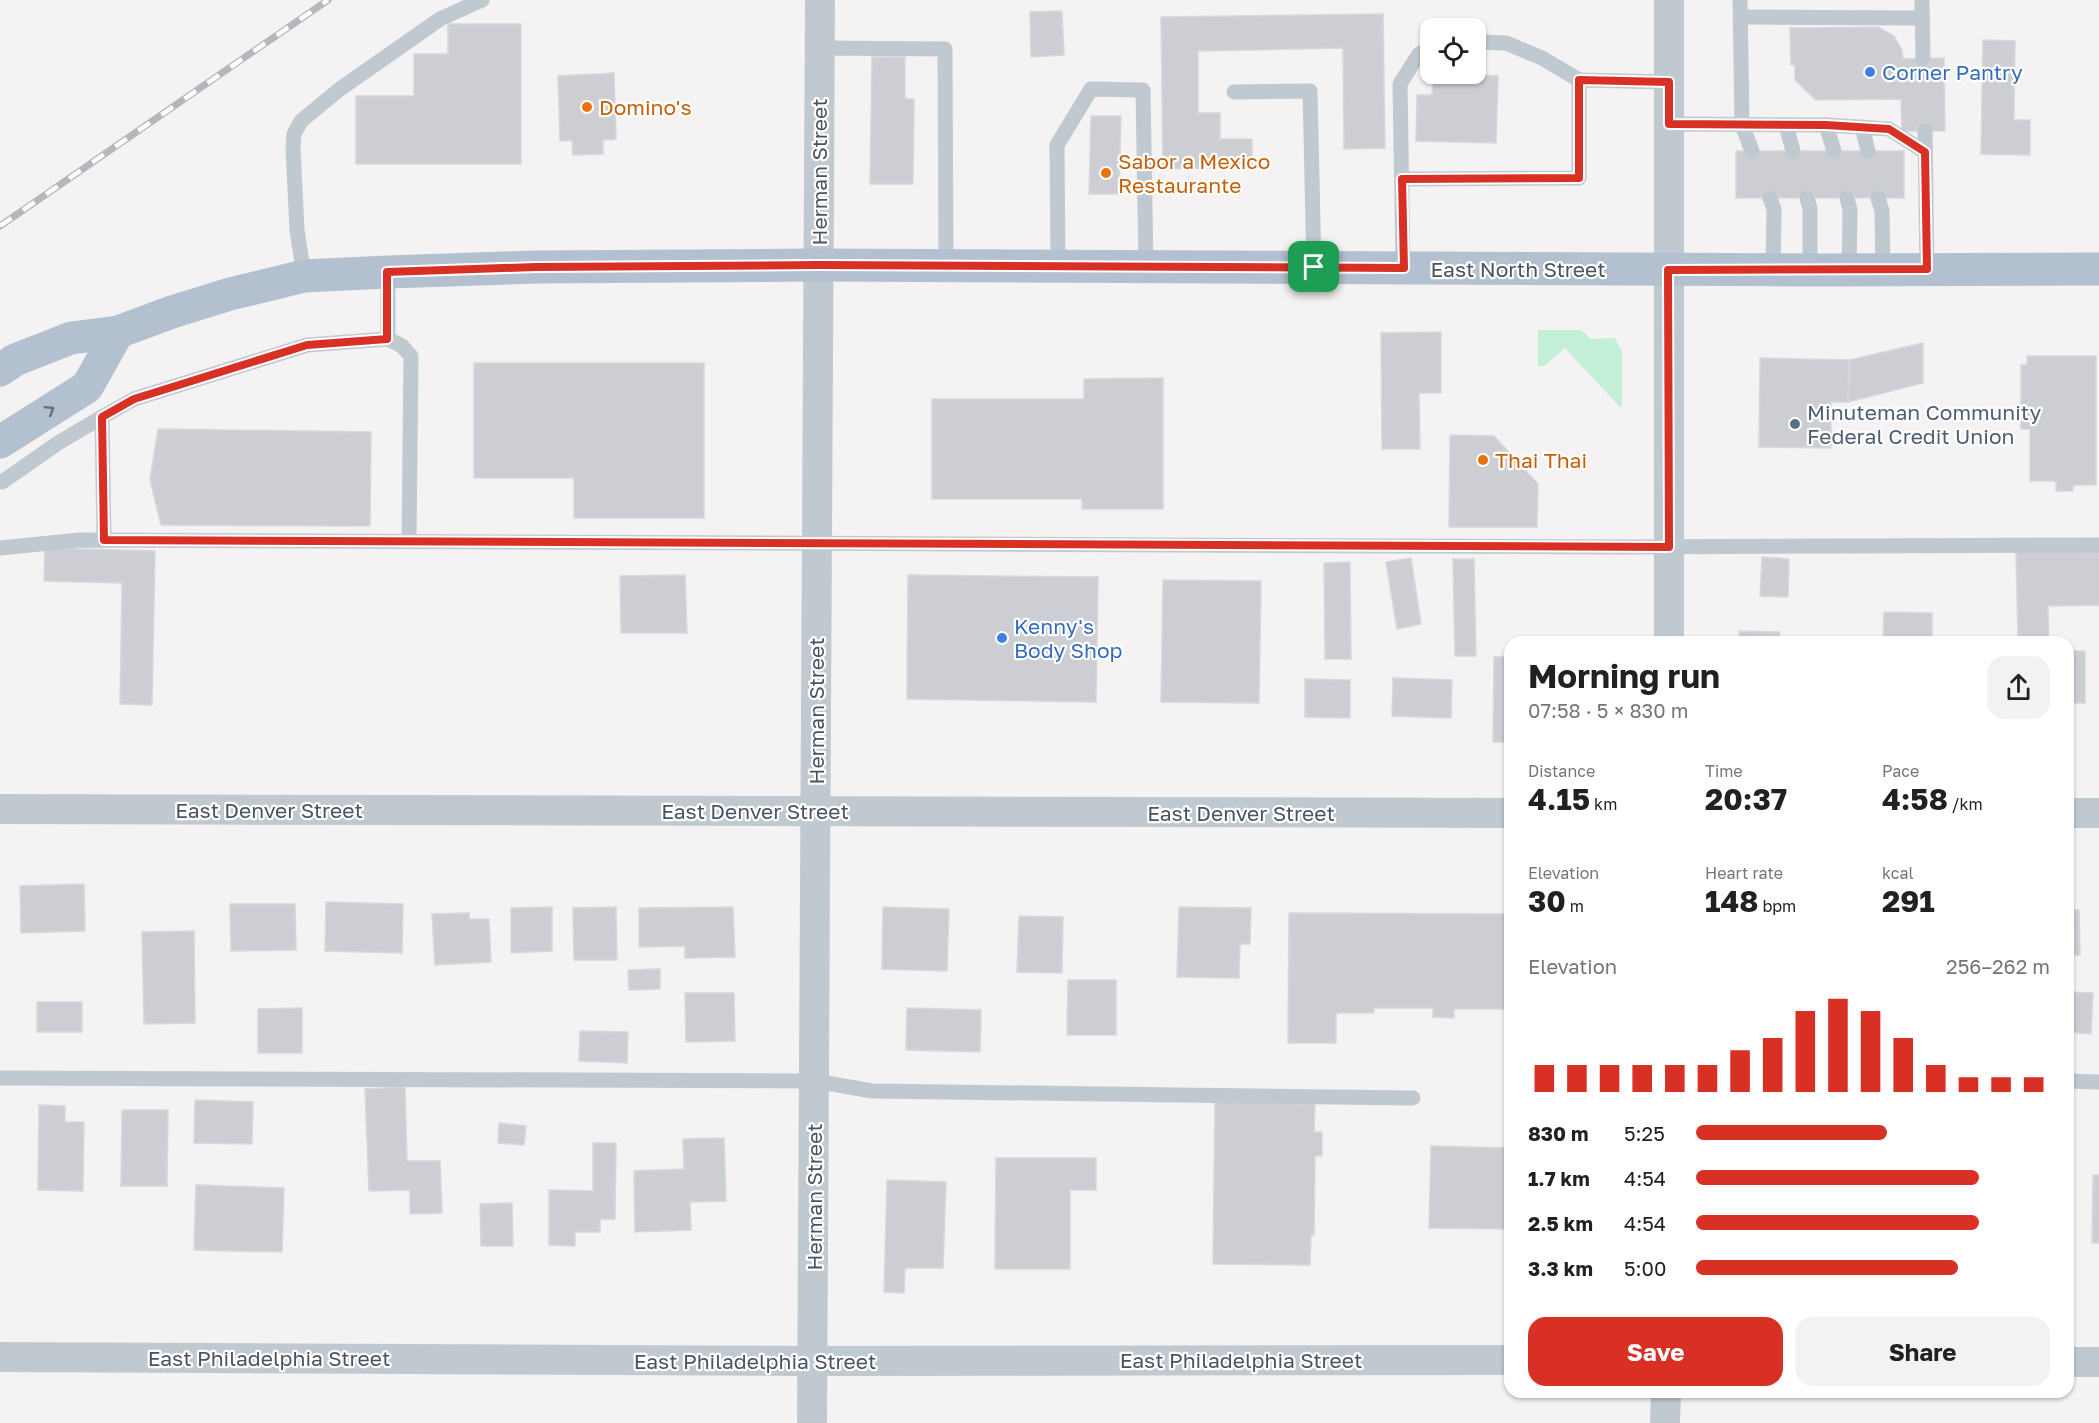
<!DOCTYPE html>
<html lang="en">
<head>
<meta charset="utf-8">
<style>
  :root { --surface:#fff; --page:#f2f2f2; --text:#202124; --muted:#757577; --accent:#d93025 }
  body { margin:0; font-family:"Golos Text",sans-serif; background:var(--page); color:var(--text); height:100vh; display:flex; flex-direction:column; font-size:22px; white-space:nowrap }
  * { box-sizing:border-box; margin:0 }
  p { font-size:20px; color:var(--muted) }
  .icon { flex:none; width:33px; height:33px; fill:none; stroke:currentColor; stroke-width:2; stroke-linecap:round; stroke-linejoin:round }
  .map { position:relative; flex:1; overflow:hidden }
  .side { position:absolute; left:1504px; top:636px; width:570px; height:762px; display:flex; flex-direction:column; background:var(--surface); border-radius:18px; box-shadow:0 2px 4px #0004 }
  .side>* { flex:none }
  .fabs { position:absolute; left:1420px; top:18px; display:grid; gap:12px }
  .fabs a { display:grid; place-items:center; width:66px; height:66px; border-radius:12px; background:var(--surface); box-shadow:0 2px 4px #0004; font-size:30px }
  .pin { position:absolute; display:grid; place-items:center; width:51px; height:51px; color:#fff; margin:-26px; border-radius:12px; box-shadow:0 3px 9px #0006 }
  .round { display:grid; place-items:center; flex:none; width:63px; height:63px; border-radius:18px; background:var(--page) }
  .headline { display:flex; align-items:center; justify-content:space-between; height:102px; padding:0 24px }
  h1 { font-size:33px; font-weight:700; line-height:45px }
  .figures { display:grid; grid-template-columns:repeat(3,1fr); gap:9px; height:102px; padding:6px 24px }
  .figures div { display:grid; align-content:center }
  .figures b { font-size:30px; font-weight:700 }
  .figures small { font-size:16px; font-weight:400 }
  .figures p { font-size:16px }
  .chart { height:168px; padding:12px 24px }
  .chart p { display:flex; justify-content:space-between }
  .chart svg { width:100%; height:108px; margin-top:6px; stroke:var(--accent); stroke-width:6 }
  .button { display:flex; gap:12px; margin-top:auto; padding:12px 24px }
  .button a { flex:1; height:69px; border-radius:18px; background:var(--accent); color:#fff; font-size:24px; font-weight:700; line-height:69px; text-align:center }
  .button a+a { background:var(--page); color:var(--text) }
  ul { padding:0 24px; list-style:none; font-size:20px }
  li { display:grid; grid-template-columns:96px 72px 1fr; align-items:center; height:45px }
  li i { height:15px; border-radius:8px; background:var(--accent) }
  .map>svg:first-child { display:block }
</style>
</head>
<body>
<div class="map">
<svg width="2099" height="1423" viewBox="0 0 2099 1423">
  <rect width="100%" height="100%" fill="#f4f2f2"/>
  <path fill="#c3efd6" d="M1538,330H1581L1591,339L1615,338L1622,352V406H1619L1565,348L1544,366H1538Z"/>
  <g fill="#ccced4" stroke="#d6d8dd" stroke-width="1.5">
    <path d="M1062,11L1064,55L1031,57L1030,12Z"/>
    <path d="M1383,14L1385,148L1344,149L1343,48L1198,51V113H1220V139H1252V167L1163,169L1161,17Z"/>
    <path d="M448,24H521V164H356V96H414V54H448Z"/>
    <path d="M1878,27L1894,36L1902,50L1903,59L1944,58L1945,131H1902L1901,99L1816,100L1795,80V65H1791L1790,28Z"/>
    <path d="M1983,40L2015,41L2014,120H2030V155L1981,154Z"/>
    <path d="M872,57H905V99H914L913,184H870Z"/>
    <path d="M614,73L616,139L603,140V154L573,155L572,140L560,141L558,76Z"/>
    <path d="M1433,74L1498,76L1496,143L1416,141L1417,95H1432Z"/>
    <path d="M1091,116H1121L1119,194H1089Z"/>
    <rect x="1736" y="151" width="168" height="47"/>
    <path d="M1441,332V393H1419L1420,449H1382L1381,333Z"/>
    <path d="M1923,343V383L1848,402L1849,360Z"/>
    <path d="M2027,356H2096V485H2073V491H2056V481H2030V429H2021V365H2027Z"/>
    <path d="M1760,358L1849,360L1848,402H1831V448L1759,447Z"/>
    <path d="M474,363H704V518H574V478H474Z"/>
    <path d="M1163,378V509H1082V499H932V399H1084V379Z"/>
    <path d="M158,429L371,432L370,526L161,525L150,480Z"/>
    <path d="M1450,435L1494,436L1538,484L1537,527H1449Z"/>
    <path d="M45,548L155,551L152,705L120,704L122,583L44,581Z"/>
    <path d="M2099,548V605L2048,606L2049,642H2018L2016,550Z"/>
    <path d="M1762,557L1789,559L1788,597L1760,596Z"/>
    <path d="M1411,558L1421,624L1397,629L1386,562Z"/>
    <path d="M1453,559H1474L1476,656H1455Z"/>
    <path d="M1350,562L1351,659H1325L1324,563Z"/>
    <path d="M685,575L687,633H621L620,576Z"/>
    <path d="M908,575L1098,577L1096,702L907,699Z"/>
    <path d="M1163,580L1261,581L1259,703L1161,702Z"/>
    <path d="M1884,612L1932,613V642H1883Z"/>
    <path d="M1739,631L1780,632L1779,642H1739Z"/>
    <rect x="2068" y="651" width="17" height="52"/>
    <path d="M1494,657H1510V742H1493Z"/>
    <path d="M1393,678L1452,680L1451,718L1392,716Z"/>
    <path d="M1305,679L1350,680V718L1305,717Z"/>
    <path d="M84,884L85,931L21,933L20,886Z"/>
    <path d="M326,902L403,904L402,953L325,951Z"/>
    <path d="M230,904H295L296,950L231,951Z"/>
    <path d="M552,907V951L511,953V908Z"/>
    <path d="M616,907L617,960H574L573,908Z"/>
    <path d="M733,907L735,957L685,958V946L639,947V908Z"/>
    <path d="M883,907L949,909L947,971L882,969Z"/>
    <path d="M1179,907L1251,908L1250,944H1240L1239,978L1177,977Z"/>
    <path d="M2068,910H2079L2080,955H2068Z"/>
    <path d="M469,913V919H489L491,962L435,965L432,914Z"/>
    <path d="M1289,913L1510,914V1009H1454V1018L1433,1017V1008H1374V1013H1336V1043H1288Z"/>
    <path d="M1019,916L1063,917L1062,973L1017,972Z"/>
    <path d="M194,931L195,1023L144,1024L142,932Z"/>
    <path d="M660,969V989L629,990L628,970Z"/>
    <path d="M1068,980H1116V1035H1067Z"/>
    <path d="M2068,992L2093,993L2091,1034L2068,1032Z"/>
    <path d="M685,993H734L735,1041L686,1042Z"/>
    <rect x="37" y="1002" width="45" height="30"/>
    <path d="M302,1008V1053H258V1009Z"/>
    <path d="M907,1008L981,1010L980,1052L906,1050Z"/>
    <path d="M580,1031L628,1032L627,1063L579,1061Z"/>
    <path d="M405,1087L407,1161H440L442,1213L410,1214V1190L369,1191L365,1089Z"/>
    <path d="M195,1100L253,1102L252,1144L194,1143Z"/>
    <path d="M1215,1102L1315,1104L1314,1132H1322V1156H1315L1314,1235H1311L1310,1265L1213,1264Z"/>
    <path d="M39,1105L65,1106V1122H84L83,1191L38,1190Z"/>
    <path d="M122,1110H168L167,1186H121Z"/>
    <path d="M499,1123L526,1126L524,1145L498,1143Z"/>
    <path d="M724,1138L726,1201L690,1202L691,1230L635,1232L634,1171L684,1169L683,1139Z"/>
    <path d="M593,1143H616L615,1219H600V1232H575V1246L549,1245V1190L593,1191Z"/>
    <path d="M1431,1146L1510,1148V1229L1429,1228Z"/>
    <path d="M996,1158H1096V1190H1070V1269H995Z"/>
    <path d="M2093,1175H2099V1243H2092Z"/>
    <path d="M887,1180L946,1182L943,1268H905L904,1293L884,1292Z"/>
    <path d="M196,1185L284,1188L282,1252L194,1250Z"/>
    <path d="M512,1203L513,1246H481L480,1204Z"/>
  </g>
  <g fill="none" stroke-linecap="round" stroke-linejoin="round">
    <g stroke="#c0c9d0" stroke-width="15">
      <path d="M1740,0L1742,125L1752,151"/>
      <path d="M1922,0L1923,58"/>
      <path d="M1740,17L1922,18"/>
      <path d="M1476,42L1506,43L1542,58L1579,80"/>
      <path d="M820,48L945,49L946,266"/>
      <path d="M1234,92L1310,91L1314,267"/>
      <path d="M1669,124L1826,125L1889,129L1925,152"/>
      <path d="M1786,125L1793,151"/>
      <path d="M1826,125L1834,151"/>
      <path d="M1862,127L1868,151"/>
      <path d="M1925,131L1927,269"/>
      <path d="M1402,179L1579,178V80L1669,82"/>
      <path d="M1770,198L1774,209L1773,270"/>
      <path d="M1807,198L1810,209V270"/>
      <path d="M1847,198L1850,210L1849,270"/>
      <path d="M1878,198L1882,211L1883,270"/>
      <path d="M1058,266L1057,145L1091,89L1143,90L1146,267"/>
      <path d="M1403,268L1400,84L1419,54L1431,47"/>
      <path d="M388,272V339"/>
      <path d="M304,276L297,230L293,148L294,134L301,121L340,89L440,19L482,0"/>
      <path d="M2,482L58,443L102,417"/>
      <path d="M104,540L102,417L134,399L307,345L388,339L402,346L411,356L409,541"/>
      <path d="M0,548L79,540L1614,547L2099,545"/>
      <path d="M0,1078L815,1081L872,1091L1413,1098"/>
      <path d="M2068,1081L2099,1082"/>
    </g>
    <g stroke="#c0c9d0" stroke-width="30">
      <path d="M1669,642V0"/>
      <path d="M0,809L1510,813"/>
      <path d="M2068,813H2099"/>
      <path d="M0,1357L812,1361L1510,1360"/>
      <path d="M2068,1362H2099"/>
      <path d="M812,1423L820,0"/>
      <path d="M1665,1423L1666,1392"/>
    </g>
    <g stroke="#b3c0cf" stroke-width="33">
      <path d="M0,370L15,360L71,338L118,332L172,312L230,294L304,276L388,272L536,267L818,265L1810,270L2099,269"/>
      <path d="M0,442L87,387L118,332"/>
    </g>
    <defs>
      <path id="rail" d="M0,226L328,0"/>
    </defs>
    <use href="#rail" stroke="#b4b7bc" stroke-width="7"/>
    <use href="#rail" stroke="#fff" stroke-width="4.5" stroke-dasharray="14" stroke-linecap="butt"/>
  </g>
  <defs><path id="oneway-chevron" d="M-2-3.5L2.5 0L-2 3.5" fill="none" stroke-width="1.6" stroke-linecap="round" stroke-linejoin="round" transform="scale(1.5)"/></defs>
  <use stroke="#646f7b" href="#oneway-chevron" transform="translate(50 410) rotate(-32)"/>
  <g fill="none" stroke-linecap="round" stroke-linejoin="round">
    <defs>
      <path id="route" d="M1579,80L1669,82V124L1826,125L1889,129L1925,152L1927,269L1668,270L1669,547L104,540L102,417L134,399L307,345L387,339V272L536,267L818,265L1404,268L1402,179L1579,178Z"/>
    </defs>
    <use href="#route" stroke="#fff" stroke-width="12"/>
    <use href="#route" stroke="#d93025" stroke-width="8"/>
  </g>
  <g fill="#3f7fe0" stroke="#fff" stroke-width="2">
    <circle cx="1870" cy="72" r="6"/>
    <circle cx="1002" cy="638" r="6"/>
  </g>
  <g fill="#e8710a" stroke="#fff" stroke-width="2">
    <circle cx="587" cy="107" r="6"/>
    <circle cx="1106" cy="173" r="6"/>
    <circle cx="1483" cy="460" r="6"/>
  </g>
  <circle fill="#5c6f8a" stroke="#fff" stroke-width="2" cx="1795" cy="424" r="6"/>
  <g text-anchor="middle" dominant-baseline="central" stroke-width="4.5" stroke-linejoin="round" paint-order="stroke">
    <g font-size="21" fill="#366cbe" stroke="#fff" text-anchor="start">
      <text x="1882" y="72">Corner Pantry</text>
      <text x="1014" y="626">Kenny's<tspan x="1014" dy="24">Body Shop</tspan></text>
    </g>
    <g font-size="21" fill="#c56008" stroke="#fff" text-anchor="start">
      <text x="599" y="107">Domino's</text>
      <text x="1118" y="161">Sabor a Mexico<tspan x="1118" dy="24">Restaurante</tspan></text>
      <text x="1495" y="460">Thai Thai</text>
    </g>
    <g font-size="21" fill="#4a545f" stroke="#fff">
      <text transform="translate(819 172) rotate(-90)">Herman Street</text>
      <text x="1518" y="269">East North Street</text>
      <text transform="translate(816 711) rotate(-90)">Herman Street</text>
      <text x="269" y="810">East Denver Street</text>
      <text x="755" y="811">East Denver Street</text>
      <text x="1241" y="813">East Denver Street</text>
      <text transform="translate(814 1197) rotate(-90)">Herman Street</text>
      <text x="269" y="1358">East Philadelphia Street</text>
      <text x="1241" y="1360">East Philadelphia Street</text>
      <text x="755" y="1361">East Philadelphia Street</text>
    </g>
    <g font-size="21" fill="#4e5e75" stroke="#fff" text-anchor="start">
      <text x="1807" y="412">Minuteman Community<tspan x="1807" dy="24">Federal Credit Union</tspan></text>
    </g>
  </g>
</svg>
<div class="fabs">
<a><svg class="icon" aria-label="locate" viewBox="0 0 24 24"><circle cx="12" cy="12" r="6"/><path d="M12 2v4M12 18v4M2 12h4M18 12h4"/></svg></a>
</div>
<div class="pin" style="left:1314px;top:267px;background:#1e9e55"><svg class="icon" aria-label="arrive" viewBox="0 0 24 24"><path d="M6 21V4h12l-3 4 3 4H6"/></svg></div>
<section class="side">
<div class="headline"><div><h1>Morning run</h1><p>07:58 · 5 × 830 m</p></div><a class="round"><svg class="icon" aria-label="share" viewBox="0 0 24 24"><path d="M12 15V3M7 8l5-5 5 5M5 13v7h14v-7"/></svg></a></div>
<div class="figures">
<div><p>Distance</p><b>4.15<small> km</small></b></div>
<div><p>Time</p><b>20:37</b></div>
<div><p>Pace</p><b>4:58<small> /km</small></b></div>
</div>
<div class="figures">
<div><p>Elevation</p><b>30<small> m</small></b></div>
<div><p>Heart rate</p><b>148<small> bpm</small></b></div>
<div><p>kcal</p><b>291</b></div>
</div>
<div class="chart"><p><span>Elevation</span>256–262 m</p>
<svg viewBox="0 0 160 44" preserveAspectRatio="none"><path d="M5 44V33M15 44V33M25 44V33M35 44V33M45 44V33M55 44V33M65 44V27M75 44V22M85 44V11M95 44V6M105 44V11M115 44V22M125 44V33M135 44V38M145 44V38M155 44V38"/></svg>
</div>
<ul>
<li><b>830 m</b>5:25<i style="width:54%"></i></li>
<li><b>1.7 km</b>4:54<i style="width:80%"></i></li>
<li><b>2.5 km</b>4:54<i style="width:80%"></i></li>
<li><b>3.3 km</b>5:00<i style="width:74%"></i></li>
</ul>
<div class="button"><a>Save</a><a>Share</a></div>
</section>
</div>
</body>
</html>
